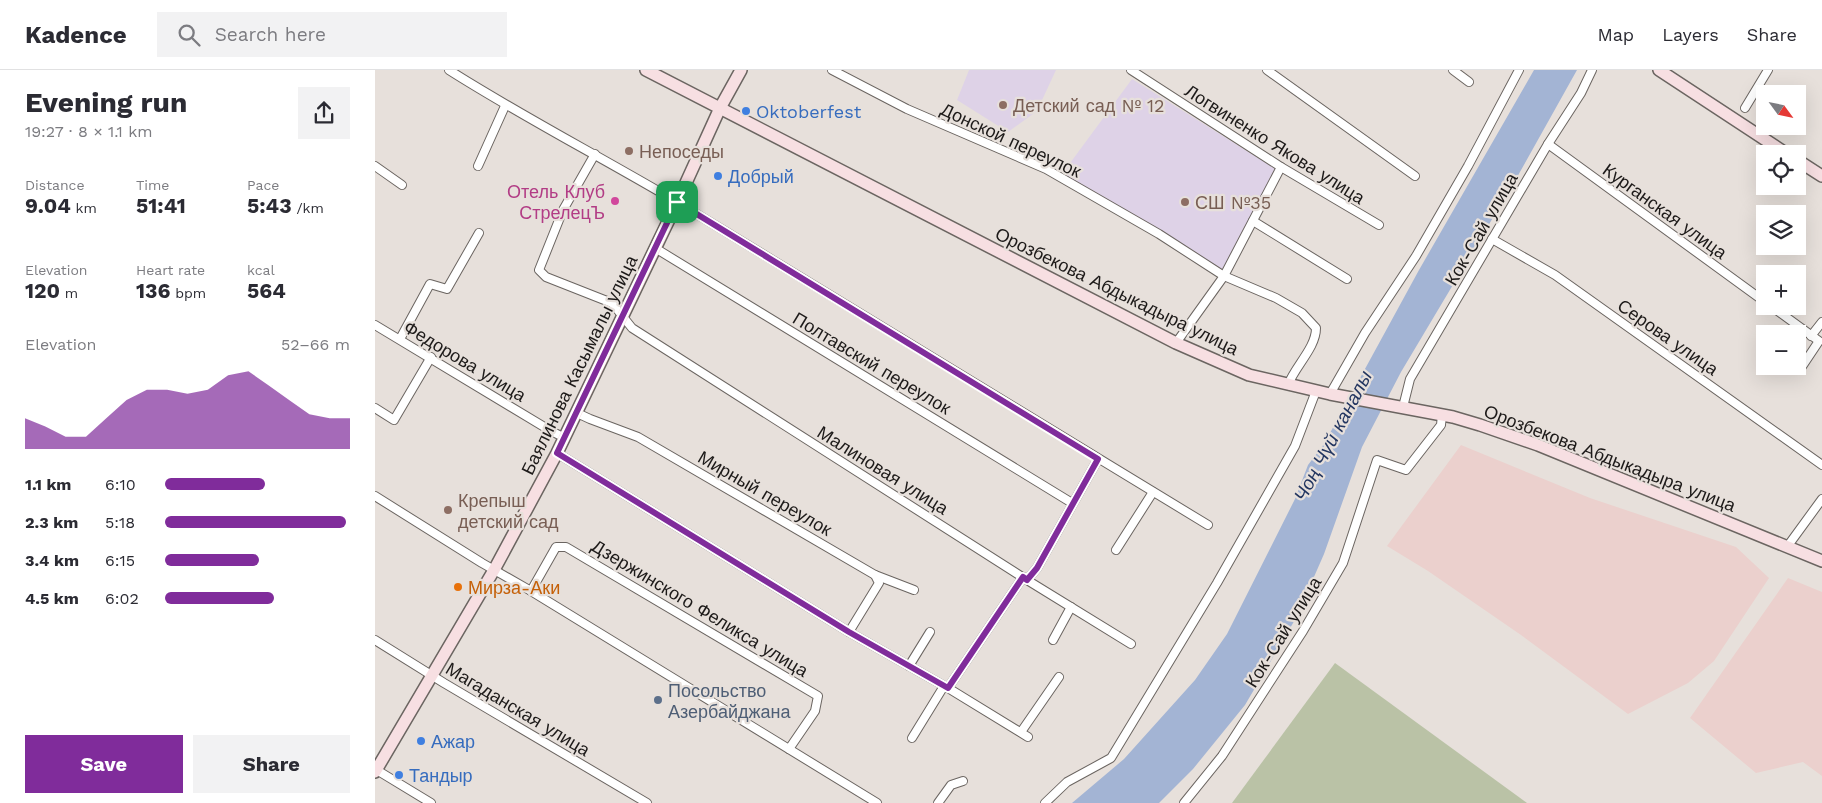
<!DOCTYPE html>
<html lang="en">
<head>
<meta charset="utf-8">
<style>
  :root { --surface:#fff; --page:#f2f2f3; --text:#2b2b33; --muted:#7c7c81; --line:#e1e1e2; --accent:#802c9b }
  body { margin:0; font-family:"Work Sans",sans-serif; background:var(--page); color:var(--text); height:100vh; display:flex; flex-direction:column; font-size:19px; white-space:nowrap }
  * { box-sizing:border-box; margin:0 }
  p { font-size:16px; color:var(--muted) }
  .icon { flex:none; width:28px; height:28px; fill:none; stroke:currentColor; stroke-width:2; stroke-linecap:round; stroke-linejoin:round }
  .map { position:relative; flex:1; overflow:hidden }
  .sheet { display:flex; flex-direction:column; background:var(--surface); width:375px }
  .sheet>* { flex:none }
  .needle { width:32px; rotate:123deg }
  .fabs { position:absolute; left:1381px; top:15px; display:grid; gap:10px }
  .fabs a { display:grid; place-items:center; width:50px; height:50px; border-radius:0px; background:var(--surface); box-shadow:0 5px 20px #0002; font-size:25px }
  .pin { position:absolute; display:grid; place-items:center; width:42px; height:42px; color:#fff; margin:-21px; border-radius:10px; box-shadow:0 2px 8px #0006 }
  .round { display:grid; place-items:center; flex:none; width:52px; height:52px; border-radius:0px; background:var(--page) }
  .head { display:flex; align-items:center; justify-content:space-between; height:85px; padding:0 25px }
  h1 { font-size:28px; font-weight:700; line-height:38px }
  .metrics { display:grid; grid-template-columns:repeat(3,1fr); gap:8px; height:85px; padding:5px 25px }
  .metrics div { display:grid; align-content:center }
  .metrics b { font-size:21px; font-weight:700 }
  .metrics small { font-size:14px; font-weight:400 }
  .metrics p { font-size:14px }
  .chart { height:140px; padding:10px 25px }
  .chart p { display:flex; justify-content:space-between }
  .chart svg { width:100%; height:90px; margin-top:5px; fill:var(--accent); opacity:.7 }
  .button { display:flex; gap:10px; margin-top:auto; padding:10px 25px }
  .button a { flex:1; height:58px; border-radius:0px; background:var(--accent); color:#fff; font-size:20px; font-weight:700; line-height:58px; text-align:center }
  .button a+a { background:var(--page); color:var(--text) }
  ul { padding:0 25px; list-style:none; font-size:16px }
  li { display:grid; grid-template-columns:80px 60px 1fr; align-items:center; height:38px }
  li i { height:12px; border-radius:6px; background:var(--accent) }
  header { display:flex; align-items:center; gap:30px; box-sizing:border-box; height:70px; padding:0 25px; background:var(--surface); border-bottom:1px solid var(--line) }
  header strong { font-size:24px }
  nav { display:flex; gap:28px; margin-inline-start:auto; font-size:18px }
  .search { width:350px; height:45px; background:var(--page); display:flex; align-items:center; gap:12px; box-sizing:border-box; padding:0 18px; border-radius:0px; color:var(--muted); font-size:19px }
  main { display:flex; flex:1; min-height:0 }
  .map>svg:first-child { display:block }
</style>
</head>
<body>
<header>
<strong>Kadence</strong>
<div class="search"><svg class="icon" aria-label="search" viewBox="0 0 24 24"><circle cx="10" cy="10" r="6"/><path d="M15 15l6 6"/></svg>Search here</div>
<nav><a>Map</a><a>Layers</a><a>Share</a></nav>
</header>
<main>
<section class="sheet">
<div class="head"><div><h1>Evening run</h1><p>19:27 · 8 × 1.1 km</p></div><a class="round"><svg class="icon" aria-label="share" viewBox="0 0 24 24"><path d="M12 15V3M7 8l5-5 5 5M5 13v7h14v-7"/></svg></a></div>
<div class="metrics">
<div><p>Distance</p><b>9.04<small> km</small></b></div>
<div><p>Time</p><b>51:41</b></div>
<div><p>Pace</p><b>5:43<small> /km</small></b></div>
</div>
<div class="metrics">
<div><p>Elevation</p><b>120<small> m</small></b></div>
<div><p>Heart rate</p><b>136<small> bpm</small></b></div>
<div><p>kcal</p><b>564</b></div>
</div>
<div class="chart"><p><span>Elevation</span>52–66 m</p>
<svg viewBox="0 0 160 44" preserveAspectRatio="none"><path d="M0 44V29L10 33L20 38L30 38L40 29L50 20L60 15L70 15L80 17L90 15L100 8L110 6L120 13L130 20L140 27L150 29L160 29V44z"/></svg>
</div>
<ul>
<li><b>1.1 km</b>6:10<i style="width:54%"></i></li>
<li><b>2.3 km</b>5:18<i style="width:98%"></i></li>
<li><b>3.4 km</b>6:15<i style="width:51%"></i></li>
<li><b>4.5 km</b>6:02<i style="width:59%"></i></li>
</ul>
<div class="button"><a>Save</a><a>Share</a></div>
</section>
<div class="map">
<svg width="1447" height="733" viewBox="0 0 1447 733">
  <rect width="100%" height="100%" fill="#e7e0db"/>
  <g fill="#ebd0cd">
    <path d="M1086,375L1215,428L1361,477L1394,508L1339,591L1313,613L1253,644L1146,565L1053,501L1012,476Z"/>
    <path d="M1413,508L1447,522V706L1428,692L1381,703L1315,648Z"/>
  </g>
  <g fill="#ded2e7">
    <path d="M594,0H681L662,41L633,62L582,30Z"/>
    <path d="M757,9L902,100L847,203L687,104Z"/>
  </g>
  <path fill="#bac2a6" d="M960,593L1152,733H857Z"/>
  <path fill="#a3b4d4" d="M1159,0H1202L1141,109L1026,302L987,377L949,484L921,548L870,635L818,699L784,733H697L749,689L820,610L852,564L920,429L933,395L949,374L1044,200Z"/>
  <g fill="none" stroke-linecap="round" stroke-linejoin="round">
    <defs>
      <g id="street">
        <path d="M74,0C148,47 226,87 302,132L833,455"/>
        <path d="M457,0L532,39L671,99L784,164L849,206L901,228L927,243L941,258C941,278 920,296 913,315"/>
        <path d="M756,0L906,97L1004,155"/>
        <path d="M892,0L1040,106"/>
        <path d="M1078,0L1094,12"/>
        <path d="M1370,38L1393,0"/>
        <path d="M1173,74L1390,232"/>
        <path d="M220,84L188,140L164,200L171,207L237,233L257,258L652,510L756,574"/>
        <path d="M0,96L27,115"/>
        <path d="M103,96L130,36"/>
        <path d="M878,151L972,209"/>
        <path d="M1117,169L1180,205L1447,395"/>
        <path d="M280,178L697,433"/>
        <path d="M1396,236L1444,271L1426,298"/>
        <path d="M0,255L176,361L190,368"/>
        <path d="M1436,266L1447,252"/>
        <path d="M25,269L55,214L72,219L104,163"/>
        <path d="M801,273L849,206L906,97"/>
        <path d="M955,324L990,263L1041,186L1093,96L1144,0"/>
        <path d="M1028,337L1035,309L1173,74L1206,23L1217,0"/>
        <path d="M0,338L19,350L56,287"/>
        <path d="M202,343L215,349L263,367L500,505L504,513L474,562"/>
        <path d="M182,383L474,562L573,618L653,667"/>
        <path d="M0,426L107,493L156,521L502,733"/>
        <path d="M1412,477L1447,429"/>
        <path d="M741,480L778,422"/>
        <path d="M500,505L539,520"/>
        <path d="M652,510L662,498L723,389"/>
        <path d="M156,521L181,477H191L443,626L440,641L414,679"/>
        <path d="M0,570L69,613L272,733"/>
        <path d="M678,570L696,537"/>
        <path d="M534,596L555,562"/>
        <path d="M573,618L648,507"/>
        <path d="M646,662L684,607"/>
        <path d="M537,668L569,616"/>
        <path d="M0,699L56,733"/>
        <path d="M563,733L576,715L588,711"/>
        <path d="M670,733L692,712L736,688L842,513L920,376L941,321"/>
        <path d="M809,733L847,686L928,561L968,493L1002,390L1031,400L1066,355L1067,345"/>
      </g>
      <g id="secondary">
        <path d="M271,0L801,273L874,305L955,324L1078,347L1105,355L1163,375L1447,491"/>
        <path d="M1284,0L1412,84"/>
        <path d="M1422,90L1447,106"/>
        <path d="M0,702L119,500L182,383L300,137L345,38L366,0"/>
      </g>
    </defs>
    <use href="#street" stroke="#6b6561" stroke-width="10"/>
    <use href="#secondary" stroke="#6b6561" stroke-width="14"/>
    <use href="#street" stroke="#fff" stroke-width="8"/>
    <use href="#secondary" stroke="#f7dfe2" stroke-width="11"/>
  </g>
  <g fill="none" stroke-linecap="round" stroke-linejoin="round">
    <defs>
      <path id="route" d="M302,132L723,389L662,498L652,510L648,507L573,618L474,562L182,383Z"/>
    </defs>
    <use href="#route" stroke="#fff" stroke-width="10"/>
    <use href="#route" stroke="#802c9b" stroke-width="6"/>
  </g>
  <g fill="#8d6e63" stroke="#e7e0db" stroke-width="2">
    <circle cx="628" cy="35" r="5"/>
    <circle cx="254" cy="81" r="5"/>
    <circle cx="810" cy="132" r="5"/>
    <circle cx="73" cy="440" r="5"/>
  </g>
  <g fill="#3f7fe0" stroke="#e7e0db" stroke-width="2">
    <circle cx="371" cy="41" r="5"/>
    <circle cx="343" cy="106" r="5"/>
    <circle cx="46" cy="671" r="5"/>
    <circle cx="24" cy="705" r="5"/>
  </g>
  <circle fill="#d1479c" stroke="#e7e0db" stroke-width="2" cx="240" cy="131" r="5"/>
  <circle fill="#e8710a" stroke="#e7e0db" stroke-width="2" cx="83" cy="517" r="5"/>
  <circle fill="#5c6f8a" stroke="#e7e0db" stroke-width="2" cx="283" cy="630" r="5"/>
  <g text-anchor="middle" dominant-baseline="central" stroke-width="4.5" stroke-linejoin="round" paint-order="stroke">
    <g font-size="18" fill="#785e54" stroke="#e7e0db" text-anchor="start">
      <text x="638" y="35">Детский сад № 12</text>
      <text x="264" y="81">Непоседы</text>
      <text x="820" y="132">СШ №35</text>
      <text x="83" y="430">Крепыш<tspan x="83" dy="21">детский сад</tspan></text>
    </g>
    <g font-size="18" fill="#366cbe" stroke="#e7e0db" text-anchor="start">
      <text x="381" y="41">Oktoberfest</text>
      <text x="353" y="106">Добрый</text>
      <text x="56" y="671">Ажар</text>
      <text x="34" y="705">Тандыр</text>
    </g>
    <g font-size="18" fill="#1d1a19" stroke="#e7e0db">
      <text transform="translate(636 70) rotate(25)">Донской переулок</text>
      <text transform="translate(900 74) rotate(32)">Логвиненко Якова улица</text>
      <text transform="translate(1290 141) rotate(36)">Курганская улица</text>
      <text transform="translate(1106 159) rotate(-60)">Кок-Сай улица</text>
      <text transform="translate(742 221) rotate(26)">Орозбекова Абдыкадыра улица</text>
      <text transform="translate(1293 267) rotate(35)">Серова улица</text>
      <text transform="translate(90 291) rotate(31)">Федорова улица</text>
      <text transform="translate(497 293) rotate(31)">Полтавский переулок</text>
      <text transform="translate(204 295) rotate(-64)">Баялинова Касымалы улица</text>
      <text transform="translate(1235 388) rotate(21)">Орозбекова Абдыкадыра улица</text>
      <text transform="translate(508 400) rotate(32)">Малиновая улица</text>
      <text transform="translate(390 423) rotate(30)">Мирный переулок</text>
      <text transform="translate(325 538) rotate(31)">Дзержинского Феликса улица</text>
      <text transform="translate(908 562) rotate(-58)">Кок-Сай улица</text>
      <text transform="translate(143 639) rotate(31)">Магаданская улица</text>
    </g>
    <g font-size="18" fill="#b23c85" stroke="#e7e0db" text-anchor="end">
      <text x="230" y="121">Отель Клуб<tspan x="230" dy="21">СтрелецЪ</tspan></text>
    </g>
    <g font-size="18" fill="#c56008" stroke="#e7e0db" text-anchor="start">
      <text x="93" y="517">Мирза-Аки</text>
    </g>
    <g font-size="18" fill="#4e5e75" stroke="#e7e0db" text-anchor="start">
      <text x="293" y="620">Посольство<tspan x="293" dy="21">Азербайджана</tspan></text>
    </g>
    <g font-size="19" font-style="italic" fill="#223560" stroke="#e7e0db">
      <text transform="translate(958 366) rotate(-62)">Чоң Чүй каналы</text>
    </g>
  </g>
</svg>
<div class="fabs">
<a><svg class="needle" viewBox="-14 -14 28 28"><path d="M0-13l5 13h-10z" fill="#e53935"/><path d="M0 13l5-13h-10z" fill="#7c7c81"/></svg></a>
<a><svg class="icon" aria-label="locate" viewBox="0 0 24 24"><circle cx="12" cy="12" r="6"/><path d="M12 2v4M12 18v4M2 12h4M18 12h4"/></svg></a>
<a><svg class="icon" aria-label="layers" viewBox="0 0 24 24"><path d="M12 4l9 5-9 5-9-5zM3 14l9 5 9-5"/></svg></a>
<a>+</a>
<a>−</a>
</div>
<div class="pin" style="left:302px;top:132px;background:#1e9e55"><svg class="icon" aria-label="arrive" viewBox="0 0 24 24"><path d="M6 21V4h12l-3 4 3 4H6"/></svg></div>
</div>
</main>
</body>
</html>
